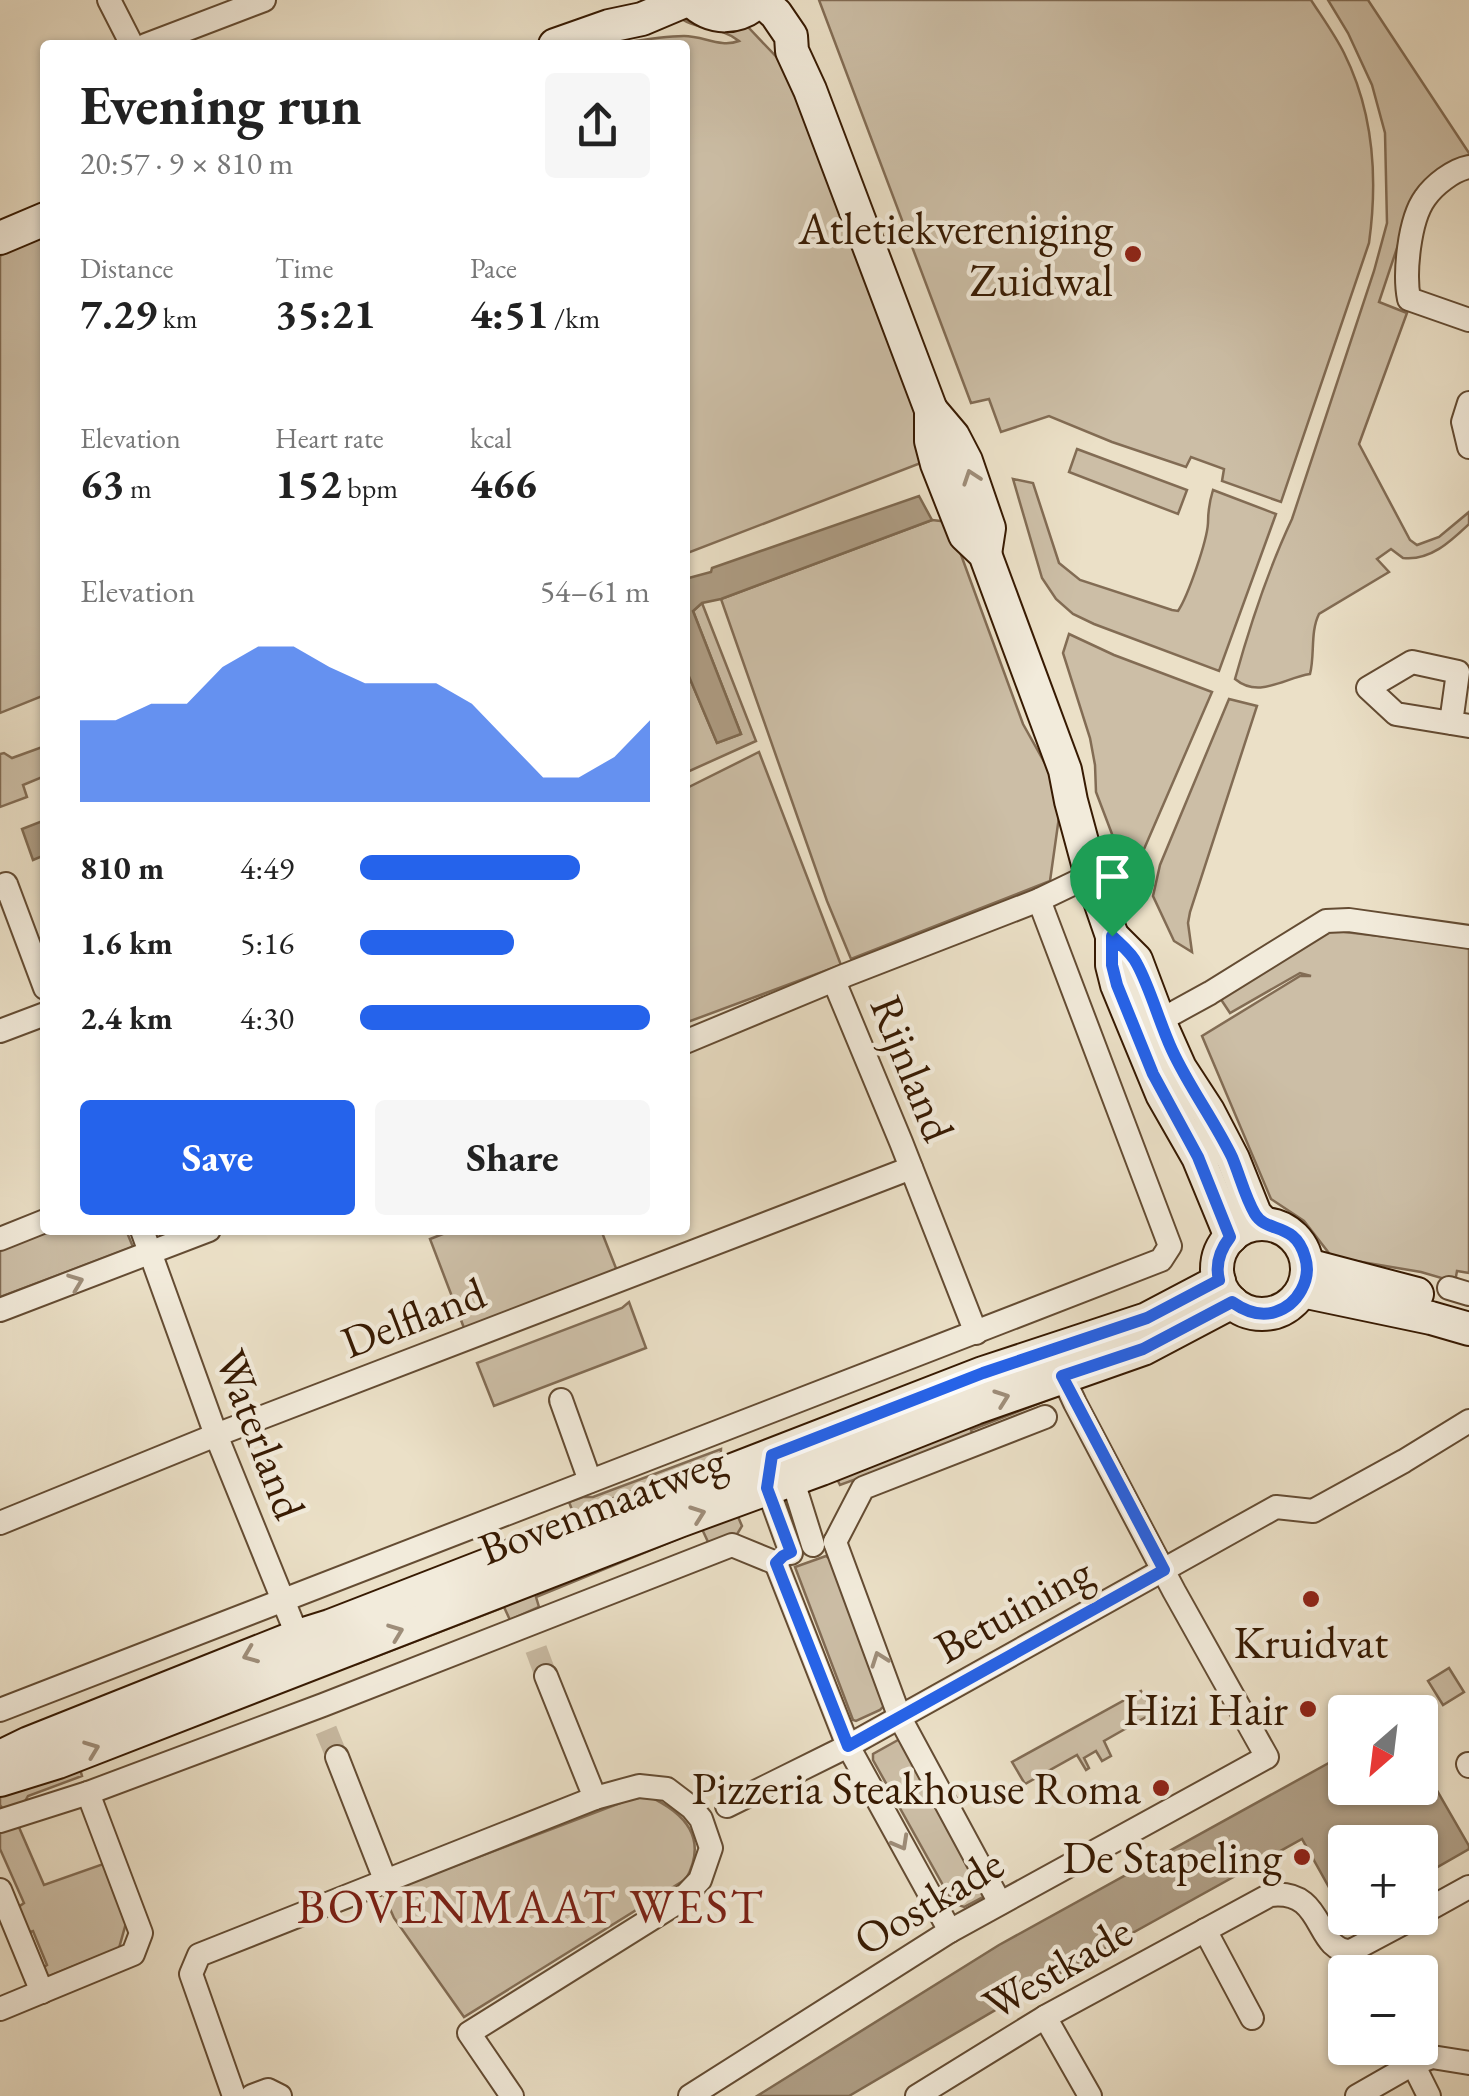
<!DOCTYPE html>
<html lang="en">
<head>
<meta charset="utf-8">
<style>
  :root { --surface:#fff; --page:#f6f6f6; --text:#222; --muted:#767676; --accent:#2563eb }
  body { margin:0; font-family:"EB Garamond",serif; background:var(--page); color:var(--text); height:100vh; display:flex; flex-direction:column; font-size:38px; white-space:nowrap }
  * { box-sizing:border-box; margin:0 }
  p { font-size:32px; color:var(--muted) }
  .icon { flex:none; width:55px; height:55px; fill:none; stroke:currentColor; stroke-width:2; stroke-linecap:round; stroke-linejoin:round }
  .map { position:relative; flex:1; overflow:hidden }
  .side { position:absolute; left:40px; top:40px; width:650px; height:1195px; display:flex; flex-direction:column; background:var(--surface); border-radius:10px; box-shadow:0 2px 8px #0004 }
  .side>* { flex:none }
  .needle { width:65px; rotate:208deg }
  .fabs { position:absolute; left:1328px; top:1695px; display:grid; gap:20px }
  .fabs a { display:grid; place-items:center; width:110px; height:110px; border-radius:10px; background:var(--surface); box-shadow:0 2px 8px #0004; font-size:50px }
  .pin { position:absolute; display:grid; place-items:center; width:85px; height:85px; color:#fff; margin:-102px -42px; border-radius:50% 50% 50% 0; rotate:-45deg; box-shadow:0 0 10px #0007 }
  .pin .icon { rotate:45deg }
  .round { display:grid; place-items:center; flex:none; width:105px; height:105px; border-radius:10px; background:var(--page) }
  .overview { display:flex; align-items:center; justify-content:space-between; height:170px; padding:0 40px }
  h1 { font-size:55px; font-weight:700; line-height:75px }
  .metrics { display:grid; grid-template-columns:repeat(3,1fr); gap:15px; height:170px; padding:10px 40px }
  .metrics div { display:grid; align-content:center }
  .metrics b { font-size:42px; font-weight:700 }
  .metrics small { font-size:28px; font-weight:400 }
  .metrics p { font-size:28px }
  .chart { height:280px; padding:20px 40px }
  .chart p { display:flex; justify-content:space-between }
  .chart svg { width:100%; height:180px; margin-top:10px; fill:var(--accent); opacity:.7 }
  .action { display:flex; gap:20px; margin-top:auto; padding:20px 40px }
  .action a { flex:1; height:115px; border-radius:10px; background:var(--accent); color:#fff; font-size:40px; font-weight:700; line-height:115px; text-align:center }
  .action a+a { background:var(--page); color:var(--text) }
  ul { padding:0 40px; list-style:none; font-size:32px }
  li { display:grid; grid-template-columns:160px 120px 1fr; align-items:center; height:75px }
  li i { height:25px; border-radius:12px; background:var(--accent) }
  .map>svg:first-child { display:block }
</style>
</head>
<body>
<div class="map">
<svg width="1469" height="2096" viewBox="0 0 1469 2096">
  <rect width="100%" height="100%" fill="#ebe0c7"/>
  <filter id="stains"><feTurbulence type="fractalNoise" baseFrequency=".002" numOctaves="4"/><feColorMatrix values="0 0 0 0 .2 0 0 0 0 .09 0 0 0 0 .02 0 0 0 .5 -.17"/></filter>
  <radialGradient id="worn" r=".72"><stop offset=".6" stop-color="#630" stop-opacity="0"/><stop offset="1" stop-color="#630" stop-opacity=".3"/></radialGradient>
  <g fill="#ccbea6" stroke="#826c54" stroke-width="2.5">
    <path d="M819,0H1311C1322,17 1335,35 1344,53C1374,113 1378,178 1369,243L1281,502L1222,481L1224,469L1191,457L1186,467L1112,442L1049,416L1001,432L989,399L971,403Z"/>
    <path d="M1328,0H1368L1469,153V157L1402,233L1379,302L1407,313L1359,444L1410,540L1417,545L1439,537L1469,512V524C1450,542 1430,561 1403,558L1391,549L1377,559L1389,572L1319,614C1310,632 1315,655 1310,674C1284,678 1259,699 1235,679C1250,625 1268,570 1292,519L1374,271L1387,223L1385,133L1372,85L1348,33Z"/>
    <path d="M676,14L735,21L748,27L787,68L912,394L926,461L685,554V45H612C636,41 660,36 684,36C704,36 720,48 739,41C718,24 694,32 676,14Z"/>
    <path d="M45,234V695L0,713V256L30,239Z"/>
    <path d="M1077,449L1187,490L1178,514L1069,472Z"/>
    <path d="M1013,479L1033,483L1059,563L1080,580L1172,610L1178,611C1188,596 1207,541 1208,523C1208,510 1209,503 1213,490L1276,514L1219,671L1094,624L1073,614L1056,599L1042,578Z"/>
    <path d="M932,520L949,522L1023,724L1047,767L1055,792L1059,817L1050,881L851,959L827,901L721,599Z"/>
    <path d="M702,603L756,741L685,773V667L717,743L741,734L693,611Z"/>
    <path d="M1069,634L1114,655L1212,692L1138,863L1140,885L1131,891L1123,863L1096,792L1095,765L1090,738L1063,653Z"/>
    <path d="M1229,699L1257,706L1190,912L1188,923L1192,952L1174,941L1153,896L1160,865Z"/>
    <path d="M45,746V776L23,785L27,797L0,807V754L4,753L12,758Z"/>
    <path d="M759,752L841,965L685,1023V789Z"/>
    <path d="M1329,930L1469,947V1273L1457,1271L1455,1282L1421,1272L1332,1257L1304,1221L1271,1199L1202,1036L1300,976H1311L1300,973L1230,1013L1218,995Z"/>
    <path d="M49,1230H126L133,1247L0,1297V1249Z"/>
    <path d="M453,1230H601L621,1281L469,1341L430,1239Z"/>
    <path d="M629,1302L646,1348L494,1406L477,1363L622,1308Z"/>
    <path d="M1052,1388L1055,1397L971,1430L973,1436L840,1485L833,1471Z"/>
    <path d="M721,1449L720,1468L574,1515L569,1502L583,1497H593Z"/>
    <path d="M736,1512L742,1526L736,1536L709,1544L702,1529L536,1597L539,1607L510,1620L504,1607L357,1664L355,1659Z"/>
    <path d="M826,1556L830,1559L887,1703L880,1710L856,1721L853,1720L795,1567Z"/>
    <path d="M1449,1668L1464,1692L1443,1705L1428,1681Z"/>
    <path d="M1141,1691L1153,1713L1104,1741L1111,1756L1102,1761L1096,1751L1084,1758L1089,1768L1086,1770L1077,1755L1025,1784L1012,1762Z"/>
    <path d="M898,1740L902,1741L986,1889L983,1897L964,1907L953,1903L873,1760V1754Z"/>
    <path d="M80,1769L82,1776L28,1796L24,1803L3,1809L0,1805V1788Z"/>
    <path d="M648,1796C686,1813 708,1839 686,1879L464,2017L394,1918L383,1893L628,1800Z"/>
    <path d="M18,1825L44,1885L106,1863L126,1923L119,1948L47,1977L41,1969L47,1965L33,1931L27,1933L17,1908L24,1903L0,1849V1832Z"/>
  </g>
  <g fill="#ae9d84" stroke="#7e6950" stroke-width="2.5">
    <path d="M919,496L932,520L721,599L702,603L693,611L741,734L717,743L685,667V579L711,572L712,568Z"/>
    <path d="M45,820V855L33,860L22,829Z"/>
    <path d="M1345,1754V1788H1420V1761L1469,1846V1849L1420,1877V1842H1345V1916L1302,1839L1026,1992L849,2096H757L999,1945Z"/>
  </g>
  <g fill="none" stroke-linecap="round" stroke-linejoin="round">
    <g stroke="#c7b8a0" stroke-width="22" stroke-dasharray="22 11" stroke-linecap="butt">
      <path d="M536,1649L546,1676"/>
      <path d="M326,1730L337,1757"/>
    </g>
    <defs>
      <g id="street">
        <path d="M109,0L132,45"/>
        <path d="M146,45L264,0"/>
        <path d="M1469,167C1453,170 1434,185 1425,198C1409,220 1404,274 1409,299L1469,320"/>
        <path d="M1469,403L1463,422L1469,447"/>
        <path d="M1451,723L1458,672L1412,662L1368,688L1396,714L1469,726"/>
        <path d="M6,884L45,988"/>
        <path d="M834,981L901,1142L976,1333"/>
        <path d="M1150,1026L1210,993L1326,921L1349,920L1469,937"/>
        <path d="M0,1031L45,1014"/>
        <path d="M685,1042L846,975L1039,900L1091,875"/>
        <path d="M142,1230L216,1435L302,1647"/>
        <path d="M0,1239L45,1221"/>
        <path d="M1449,1288L1469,1294"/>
        <path d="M0,1310L209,1230"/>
        <path d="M561,1400L590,1481"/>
        <path d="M784,1469L792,1478L813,1545"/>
        <path d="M768,1479L767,1487L791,1553"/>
        <path d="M0,1523L216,1435L911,1168"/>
        <path d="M835,1542L900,1718L1000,1903"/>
        <path d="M835,1542L863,1488L1045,1417"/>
        <path d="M776,1563L848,1746L950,1931"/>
        <path d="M546,1676L595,1798"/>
        <path d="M0,1710L1161,1260L1170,1246L1039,900"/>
        <path d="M337,1757L386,1882"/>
        <path d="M1468,1764L1469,1766"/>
        <path d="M727,1806L848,1746L1276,1507L1313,1511L1404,1461L1469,1421"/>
        <path d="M0,1821L88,1793L323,1705L732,1545L776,1563"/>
        <path d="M0,1890L42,1992"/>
        <path d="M1420,1914L1469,1887"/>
        <path d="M1205,1930L1252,2018"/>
        <path d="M0,2009L133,1954L141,1933L88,1793"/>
        <path d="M1045,2017L1090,2096"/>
        <path d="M1413,2064L1429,2096"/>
        <path d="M234,2096L191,1974L199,1955L595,1798L639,1786L667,1789L692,1808L701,1819L711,1848L700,1880L680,1901L469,2033L512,2096"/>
        <path d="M252,2096L268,2090L280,2096"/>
        <path d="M690,2096L950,1931L1267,1757L1174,1591L1075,1403L1057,1364"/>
        <path d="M917,2096L1045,2017L1270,1895C1326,1888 1314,1952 1351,1951L1413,1918"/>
        <path d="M1357,2096L1413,2064L1432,2057L1469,2063"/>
      </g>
      <g id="secondary">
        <path d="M691,0C712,21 738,20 760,0"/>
        <path d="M761,0L776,14L791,36L792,51L810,90L931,410V441L937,464L965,535L985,554L1065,770L1071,801L1091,875L1112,936V965L1117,985L1162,1094L1198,1157L1231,1237"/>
        <path d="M555,45L609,26L642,19L687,0"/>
        <path d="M0,238L45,219"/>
        <path d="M931,410L953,436L966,461L989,528L985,554"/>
        <path d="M1112,936L1136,960L1159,1021L1180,1068L1208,1111L1233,1159L1255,1214L1264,1224"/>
        <circle cx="1262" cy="1269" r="45"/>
        <path d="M1307,1265L1417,1294"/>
        <path d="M1302,1291L1431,1318L1469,1329"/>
        <path d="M0,1757L29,1743L298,1636L330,1626L983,1373L1147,1319L1219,1281"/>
        <path d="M0,1780L58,1762L679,1521L821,1469L975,1408L1143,1349L1232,1302"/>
      </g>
    </defs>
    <use href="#street" stroke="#644c33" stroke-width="26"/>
    <use href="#secondary" stroke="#371a02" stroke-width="36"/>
    <use href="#street" stroke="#f2ebdb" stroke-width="22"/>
    <use href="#secondary" stroke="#f2ebdb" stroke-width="32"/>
  </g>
  <defs><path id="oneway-chevron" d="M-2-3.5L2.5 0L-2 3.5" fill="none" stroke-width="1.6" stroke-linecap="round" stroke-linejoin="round" transform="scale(2.5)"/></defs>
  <g stroke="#9e8d79">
    <use href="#oneway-chevron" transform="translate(971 477) rotate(-109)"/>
    <use href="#oneway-chevron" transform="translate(76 1282) rotate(-21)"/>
    <use href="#oneway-chevron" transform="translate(1002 1398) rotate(-20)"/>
    <use href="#oneway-chevron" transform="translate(698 1514) rotate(-20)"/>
    <use href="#oneway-chevron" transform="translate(396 1632) rotate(-21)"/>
    <use href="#oneway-chevron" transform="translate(250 1655) rotate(158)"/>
    <use href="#oneway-chevron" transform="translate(879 1659) rotate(-110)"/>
    <use href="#oneway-chevron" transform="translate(92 1749) rotate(-21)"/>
    <use href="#oneway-chevron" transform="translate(901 1843) rotate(61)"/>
  </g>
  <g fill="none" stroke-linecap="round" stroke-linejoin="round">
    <defs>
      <path id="route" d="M1112,936C1120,944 1132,953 1137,964C1151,990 1159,1022 1172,1050C1189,1087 1214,1120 1232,1157C1240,1176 1245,1197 1255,1214C1267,1234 1295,1221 1305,1257C1312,1279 1298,1305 1275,1312C1260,1317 1245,1311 1232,1302L1143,1349L1062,1376L1164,1570L848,1746L776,1563L783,1556L791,1552L767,1488L772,1455L983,1373L1147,1318L1219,1280C1215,1264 1220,1250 1230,1237L1198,1157L1153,1074L1117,985L1112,965Z"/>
    </defs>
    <use href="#route" stroke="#fff" stroke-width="20"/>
    <use href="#route" stroke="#2563eb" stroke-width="12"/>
  </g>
  <g fill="#8f2418" stroke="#f2ebdb" stroke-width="4">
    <circle cx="1133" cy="254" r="10"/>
    <circle cx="1311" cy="1599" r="10"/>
    <circle cx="1308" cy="1709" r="10"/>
    <circle cx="1161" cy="1788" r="10"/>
    <circle cx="1302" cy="1857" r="10"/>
  </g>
  <g text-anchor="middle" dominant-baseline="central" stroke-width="9" stroke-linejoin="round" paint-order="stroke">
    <g font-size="45" fill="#371a02" stroke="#f2ebdb" text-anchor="end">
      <text x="1113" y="228">Atletiekvereniging<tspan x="1113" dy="52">Zuidwal</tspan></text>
      <text x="1311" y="1642" text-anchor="middle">Kruidvat</text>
      <text x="1288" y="1709">Hizi Hair</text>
      <text x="1141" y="1788">Pizzeria Steakhouse Roma</text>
      <text x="1282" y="1857">De Stapeling</text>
    </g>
    <g font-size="45" fill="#371a02" stroke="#f2ebdb">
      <text transform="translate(913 1068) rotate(68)">Rijnland</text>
      <text transform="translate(413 1317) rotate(-21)">Delfland</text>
      <text transform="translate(261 1434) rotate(69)">Waterland</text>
      <text transform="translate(602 1504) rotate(-21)">Bovenmaatweg</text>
      <text transform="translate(1013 1609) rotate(-29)">Betuining</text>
      <text transform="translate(928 1901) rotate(-31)">Oostkade</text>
      <text transform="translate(1057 1967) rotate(-30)">Westkade</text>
    </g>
    <g font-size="48" letter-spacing="2.5" fill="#7a1f14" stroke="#f2ebdb">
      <text x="531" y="1906">BOVENMAAT WEST</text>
    </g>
  </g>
  <rect width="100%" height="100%" filter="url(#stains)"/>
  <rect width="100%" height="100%" fill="url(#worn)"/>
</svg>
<div class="fabs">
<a><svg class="needle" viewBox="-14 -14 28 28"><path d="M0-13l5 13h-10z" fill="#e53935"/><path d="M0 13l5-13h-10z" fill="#767676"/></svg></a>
<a>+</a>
<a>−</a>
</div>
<div class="pin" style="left:1112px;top:936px;background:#1e9e55"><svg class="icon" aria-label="arrive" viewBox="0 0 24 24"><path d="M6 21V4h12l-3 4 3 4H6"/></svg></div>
<section class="side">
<div class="overview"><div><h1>Evening run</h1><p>20:57 · 9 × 810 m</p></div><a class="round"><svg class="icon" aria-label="share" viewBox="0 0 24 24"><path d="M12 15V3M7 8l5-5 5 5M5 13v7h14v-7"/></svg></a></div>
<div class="metrics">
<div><p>Distance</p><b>7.29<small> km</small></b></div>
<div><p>Time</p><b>35:21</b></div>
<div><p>Pace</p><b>4:51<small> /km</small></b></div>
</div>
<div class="metrics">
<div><p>Elevation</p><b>63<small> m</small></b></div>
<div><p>Heart rate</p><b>152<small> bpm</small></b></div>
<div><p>kcal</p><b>466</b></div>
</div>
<div class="chart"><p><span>Elevation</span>54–61 m</p>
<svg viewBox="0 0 160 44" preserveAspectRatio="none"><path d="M0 44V24L10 24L20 20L30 20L40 11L50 6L60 6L70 11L80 15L90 15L100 15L110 20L120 29L130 38L140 38L150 33L160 24V44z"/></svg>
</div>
<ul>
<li><b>810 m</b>4:49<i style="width:76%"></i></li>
<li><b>1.6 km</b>5:16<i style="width:53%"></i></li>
<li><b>2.4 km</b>4:30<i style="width:100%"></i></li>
</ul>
<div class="action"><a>Save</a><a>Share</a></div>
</section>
</div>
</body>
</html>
